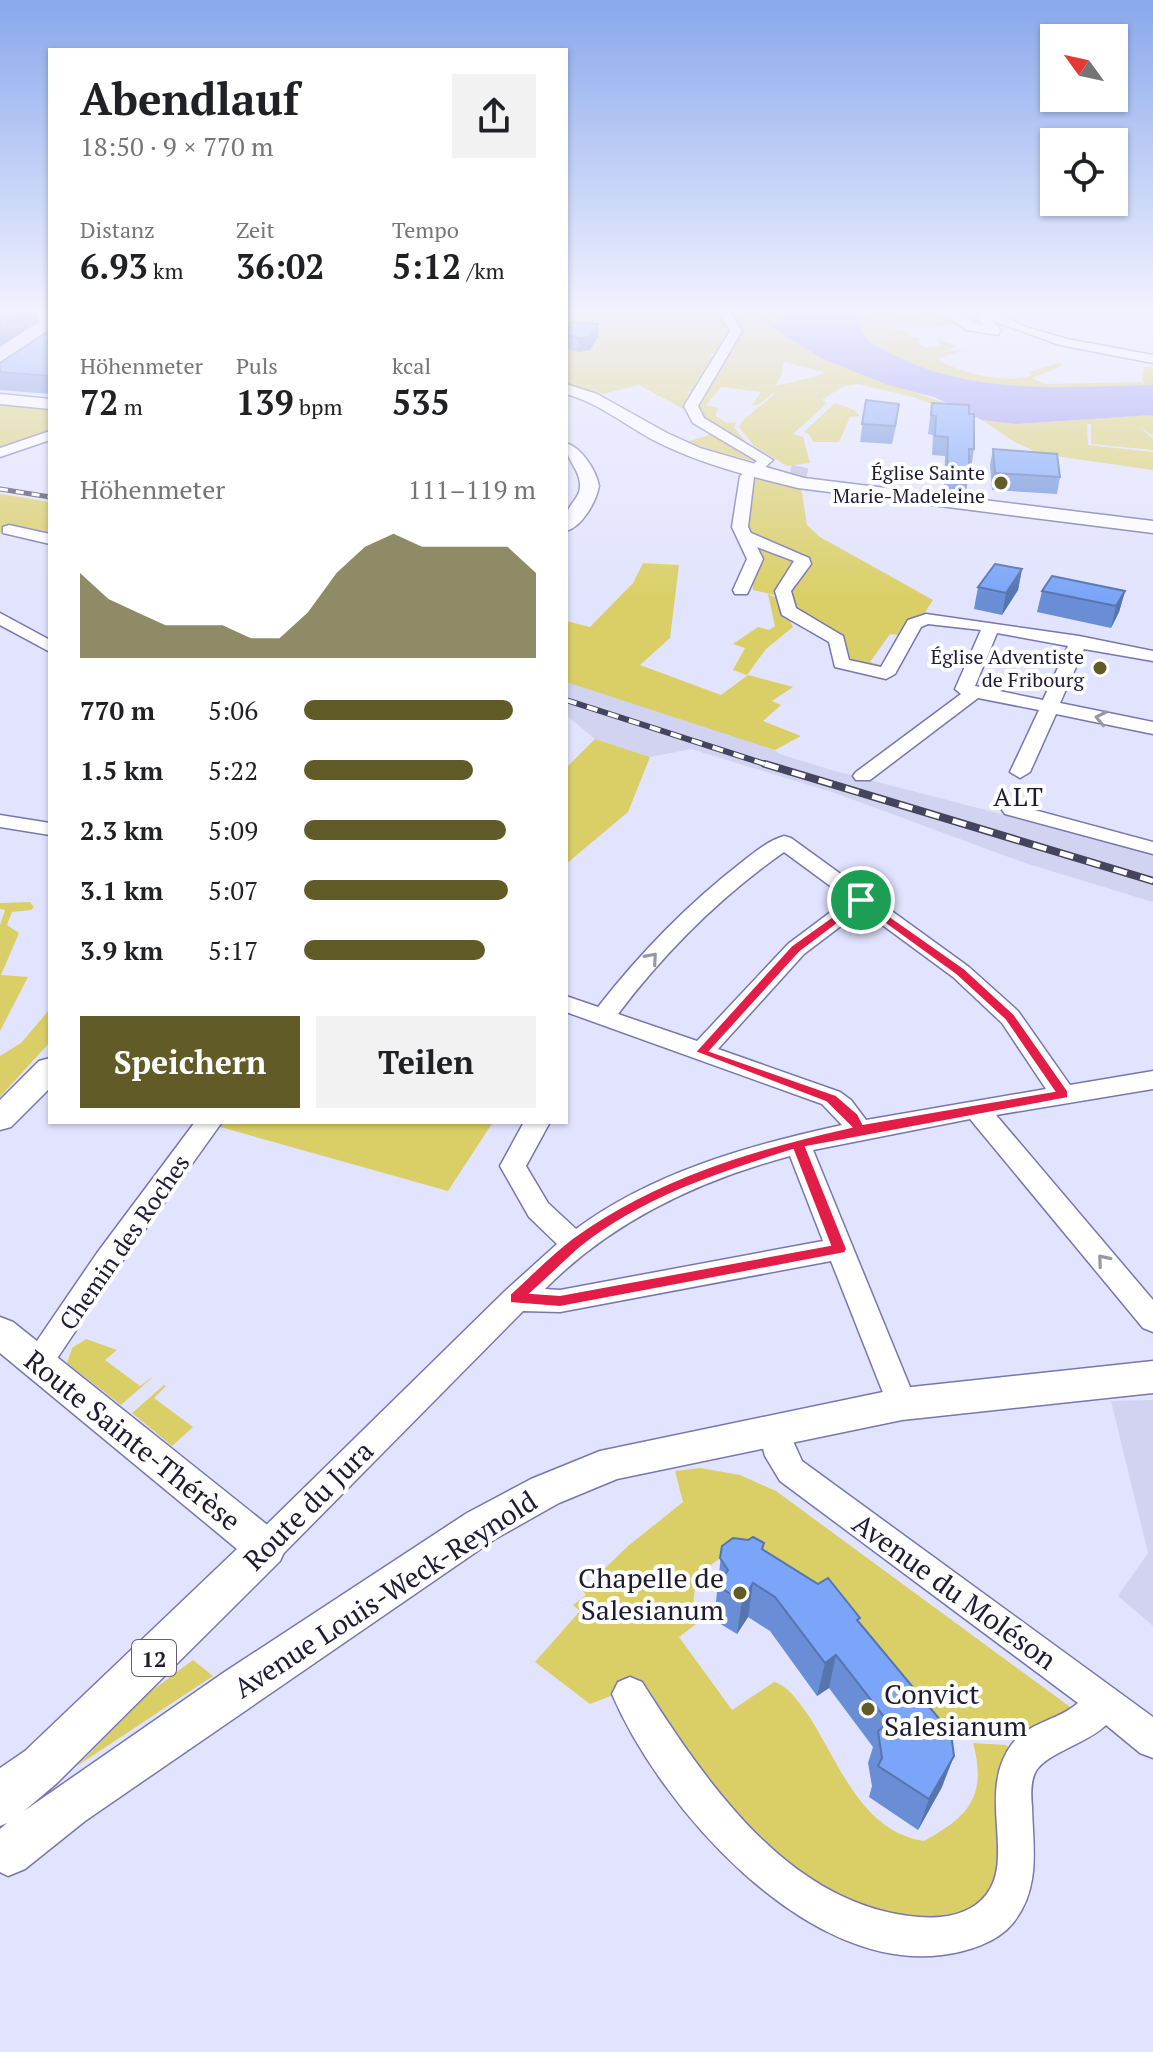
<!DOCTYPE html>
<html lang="de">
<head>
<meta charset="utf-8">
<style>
  :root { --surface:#fff; --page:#f2f2f2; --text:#202124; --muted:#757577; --accent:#605b27 }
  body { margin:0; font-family:"PT Serif",serif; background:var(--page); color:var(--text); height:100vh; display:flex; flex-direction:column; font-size:30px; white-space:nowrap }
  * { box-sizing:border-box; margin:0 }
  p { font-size:26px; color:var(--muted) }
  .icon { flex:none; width:44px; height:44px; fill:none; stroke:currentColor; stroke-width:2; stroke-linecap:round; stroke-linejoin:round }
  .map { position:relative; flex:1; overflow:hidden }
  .drawer { position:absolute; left:48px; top:48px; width:520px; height:1076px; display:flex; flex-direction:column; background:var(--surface); border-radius:0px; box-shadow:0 2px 6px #0004 }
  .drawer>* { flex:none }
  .needle { width:52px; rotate:303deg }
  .buttons { position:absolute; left:1040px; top:24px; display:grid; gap:16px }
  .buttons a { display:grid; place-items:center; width:88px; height:88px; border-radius:0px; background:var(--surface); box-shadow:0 2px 6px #0004; font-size:40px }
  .pin { position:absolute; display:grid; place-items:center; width:68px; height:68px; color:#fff; margin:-34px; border:4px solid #fff; border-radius:50%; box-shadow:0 2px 8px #0007 }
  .round { display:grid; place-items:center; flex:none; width:84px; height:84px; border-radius:0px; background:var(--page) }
  .overview { display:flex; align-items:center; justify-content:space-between; height:136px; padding:0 32px }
  h1 { font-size:44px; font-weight:700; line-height:60px }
  .figures { display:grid; grid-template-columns:repeat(3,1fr); gap:12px; height:136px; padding:8px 32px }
  .figures div { display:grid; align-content:center }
  .figures b { font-size:34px; font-weight:700 }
  .figures small { font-size:22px; font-weight:400 }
  .figures p { font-size:22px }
  .chart { height:224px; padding:16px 32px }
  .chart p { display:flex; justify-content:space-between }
  .chart svg { width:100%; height:144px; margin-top:8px; fill:var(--accent); opacity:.7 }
  .button { display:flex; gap:16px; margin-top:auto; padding:16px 32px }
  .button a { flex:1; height:92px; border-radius:0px; background:var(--accent); color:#fff; font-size:32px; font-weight:700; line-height:92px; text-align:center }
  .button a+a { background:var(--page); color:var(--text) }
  ul { padding:0 32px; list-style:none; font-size:26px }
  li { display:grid; grid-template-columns:128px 96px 1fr; align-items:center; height:60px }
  li i { height:20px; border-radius:10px; background:var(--accent) }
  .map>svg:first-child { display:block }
</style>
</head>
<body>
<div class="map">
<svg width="1153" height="2052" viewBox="0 0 1153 2052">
  <rect width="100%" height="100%" fill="#e2e3fe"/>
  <g fill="#d2d3f1">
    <path d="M566,679L743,729L780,754L831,770L1009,816L1124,840L1153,850V902L1025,863L835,793L691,749L650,757L595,739L566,715Z"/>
    <path d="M1153,1400V1626L1118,1596L1148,1553L1111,1401Z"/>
  </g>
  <g fill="#dacf66" fill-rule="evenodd">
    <path d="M566,310H817L809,315L794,313L774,328L823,359L953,406L941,408L913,397L858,384L842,387L822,400L827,403L793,434L803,437L810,463L787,466L754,446L739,427L743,420L775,394L773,393L758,405H752L761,392L721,387L706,405L718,408L715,416L727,423L736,422L734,427L748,445L699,415L697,402L737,337L726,336L717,354L705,355L715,357L702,377L696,380L698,382L693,390L687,392L690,395L686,403L687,411L639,385L603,394L566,384ZM783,362L825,372L814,377L775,386L782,374Z"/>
    <path d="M869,310H901L889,313L947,314L955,326L896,327L889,319L894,328L907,331L911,337H918L920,345L926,348L941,346L937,339L959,346L943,352L965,349L938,359C957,373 1011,385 1032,375L1029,372L1059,363L1064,365L1032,378L1045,384L1142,382L1144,367H1153V385C1081,387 1001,395 932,373C908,365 887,352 866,339L859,330V318Z"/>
    <path d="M0,403L50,408L49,433L0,451Z"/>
    <path d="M835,403L854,410L860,416L850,417L839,442H813L810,435L804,432Z"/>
    <path d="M1153,415V436L1140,427L1153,439V450L1091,444V424H1087L1088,445L1153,452V470L1041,454L1013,441L982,420L1015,424Z"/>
    <path d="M712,434L759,459L756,462L686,442Z"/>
    <path d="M753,478L801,487L807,525L820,537L933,600L924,614L908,620L900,635L890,634L870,662L884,666L882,669L850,662L798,616L786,598L804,557L752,537L744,530Z"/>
    <path d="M0,494L50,502V532L13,525L0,533Z"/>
    <path d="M751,542L798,563L779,596L753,590Z"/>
    <path d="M643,563L679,565L670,638L640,665L721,695L748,675L793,687L772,701L781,705L763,721L801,736L775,750L566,682V621L590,627L633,583Z"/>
    <path d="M768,594L779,599L793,627L766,649L747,675L733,670L745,648L733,644L758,627L769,630L775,626Z"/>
    <path d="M595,739L650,757L628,812L566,864V768Z"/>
    <path d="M30,902L34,907L31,910L12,912L7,925L19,933L1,975L28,977L0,1031V925L5,910L0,909V903Z"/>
    <path d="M50,1009V1042L0,1097V1056L21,1043Z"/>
    <path d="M219,1122H493L448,1191L217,1126Z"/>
    <path d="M86,1339L117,1350L105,1360L140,1386L154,1376L121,1405L67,1363L72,1348Z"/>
    <path d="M164,1385L166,1386L154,1398L193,1427L172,1446L132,1413Z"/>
    <path d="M700,1468L740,1475L776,1491L1077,1712L1031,1731L937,1727L723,1557C696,1571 689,1596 696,1624L679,1637L732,1710L774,1682C789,1686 800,1704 809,1716C839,1763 862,1832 924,1841C970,1816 987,1795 973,1743L1006,1745L1011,1749L1008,1862L975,1914L906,1924L817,1892L721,1806L642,1684L590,1704L535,1662L580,1611L573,1605L586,1595L582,1590L628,1546L683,1502L675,1471Z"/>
    <path d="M193,1660L213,1676L77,1766L150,1692Z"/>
  </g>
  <path fill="#9896f1" d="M817,310H869L859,318C859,338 871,343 888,352C969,396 1063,387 1153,385V415L1015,424L982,420L934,397L888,385L823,359L773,328L785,315H809Z"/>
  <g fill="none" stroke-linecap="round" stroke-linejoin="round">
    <path stroke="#bbbbd6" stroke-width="17" stroke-dasharray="17 8" stroke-linecap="butt" d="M790,473L813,478"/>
    <defs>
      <g id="minor">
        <path d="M717,310H729L742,331L698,406L704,418L773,460L754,477L748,527L751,533L809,558L811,564L791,591L796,608L843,636L849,660L881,667L908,620L926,614L1079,636L1153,651V661L1084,649L1060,703L1153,722V734L1056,714L1030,772L1020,778L1010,772L1039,710L978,698L870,780H856L853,776L856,772L961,694L955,689L981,630L928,624L921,627L895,674L886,679L835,667L829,642L782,615L775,591L794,561L757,547L763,559L749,590L747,594H735L733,590L747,559L732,527L740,476L757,461L693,423L684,406L730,331ZM997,633L1068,646L1043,700L975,686Z"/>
        <path d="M917,310H950L984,326L976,317L979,313L976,310H991L1026,327L1067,339L1153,355V363L1060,345L993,321L1001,330L998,335L967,330L947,317Z"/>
        <path d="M50,431V440L0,457V448Z"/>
        <path d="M9,525L50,534V544L3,533V527Z"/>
        <path d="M0,613L50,640V652L0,625Z"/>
        <path d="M1012,804L1153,842V854L1005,814L1002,810L1005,806Z"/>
        <path d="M0,815L50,823V835L0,827Z"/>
        <path d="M784,836L791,838L969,967L1018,1011L1070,1085L1153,1071V1089L996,1115L1153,1300V1332L1143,1328L970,1119L813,1150L917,1404L913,1413L902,1417L891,1413L831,1261L560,1312L523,1311L278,1559L266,1563L254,1559L250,1548L254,1537L505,1291L557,1244L529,1217L500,1166L524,1122H550L526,1166L548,1203L576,1229C653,1172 750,1145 842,1125L822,1104L566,1012V996L598,1007C640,953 688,904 742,862C755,852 769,840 784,836ZM784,852L848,899L788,944L697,1041L618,1014C665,952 720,897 784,852ZM862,910L953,977L1002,1023L1046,1089L866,1120L851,1100L840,1092L718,1049L804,954ZM790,1156L823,1241L560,1290L545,1289C612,1221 698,1181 790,1156Z"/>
        <path d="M195,1122H222L117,1269L48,1372L38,1375L28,1372L23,1363L28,1354L97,1253Z"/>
        <path d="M773,1417L784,1421L802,1461L1153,1717V1758L1140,1753L1106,1725C1088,1743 1047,1753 1036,1771C1030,1781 1031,1796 1032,1807C1033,1848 1041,1888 1013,1923C997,1943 966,1952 942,1955C806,1973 660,1807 612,1694L618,1682L630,1677L642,1682C706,1782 789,1907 919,1917C943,1919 970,1915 986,1895C1016,1858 976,1792 1012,1744C1027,1723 1059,1720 1078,1703L780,1481L765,1456L758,1430L762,1421Z"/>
      </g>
      <g id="major">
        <path d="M566,384L597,394L667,433L700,448L804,478L1153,521V533L798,488C749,476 700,464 655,441C625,425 599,403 566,394Z"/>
        <path d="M0,394L50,399V409L0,404Z"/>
        <path d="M566,443C582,448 596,470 599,486C596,502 582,527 566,531C566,525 565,517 567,512C572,501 581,496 580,484C579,467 566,462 566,443Z"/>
        <path d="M50,1058V1088L11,1127L0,1130V1100L39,1061Z"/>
        <path d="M0,1317L13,1322L280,1535L286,1548L280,1561L57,1783L24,1811L223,1673L467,1513L531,1479L600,1451L902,1388L1153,1361V1393L902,1420L617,1479L559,1503L495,1539L85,1821L25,1869L8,1876L0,1872V1829L7,1823L0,1826V1768L25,1751L237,1549L0,1353Z"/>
      </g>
    </defs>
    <use href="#minor" stroke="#7676b2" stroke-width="3"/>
    <use href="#major" stroke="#7676b2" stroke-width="3"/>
    <use href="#minor" fill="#fff" fill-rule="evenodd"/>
    <use href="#major" fill="#fff" fill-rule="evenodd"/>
    <defs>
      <path id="rail-far2" d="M0,489L50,497"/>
      <path id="rail-far1" d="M566,700L771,766"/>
      <path id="rail" d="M765,764L1153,881"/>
    </defs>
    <use href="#rail-far2" stroke="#45445d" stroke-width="5"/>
    <use href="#rail-far1" stroke="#45445d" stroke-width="6"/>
    <use href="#rail" stroke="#45445d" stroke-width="8"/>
    <use href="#rail-far2" stroke="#fff" stroke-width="3" stroke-dasharray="8" stroke-linecap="butt"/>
    <use href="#rail-far1" stroke="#fff" stroke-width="4" stroke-dasharray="11" stroke-linecap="butt"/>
    <use href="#rail" stroke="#fff" stroke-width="5" stroke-dasharray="14" stroke-linecap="butt"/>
  </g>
  <g fill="#6a8ed6">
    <path d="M598,324V337L590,350L578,352L566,348V331Z"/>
    <path d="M50,330V394L0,390V363Z"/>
    <path d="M866,400L897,422L892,444L860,442Z"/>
    <path d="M932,403L969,414L974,449L971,469H969L966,495L944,492L945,456L932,455L933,435L928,434Z"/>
    <path d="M993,449L1060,477L1057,494L992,490L990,465Z"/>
    <path d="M1022,569L1018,590L1002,615L974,609L978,587Z"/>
    <path d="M1042,591H1125L1119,612L1111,628L1037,612Z"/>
    <path d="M722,1546L763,1550L859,1622L942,1787L918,1830L869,1797L872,1786L868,1763L873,1747L829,1688L817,1696L770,1631L748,1617L737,1634L714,1620Z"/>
  </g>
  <g fill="#5674ae">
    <path d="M27,310H36L39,322L0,347V327Z"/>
    <path d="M598,324V337L590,350L578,352V338Z"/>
    <path d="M1022,569L1018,590L1002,615L1006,593Z"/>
    <path d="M1125,591L1119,612L1111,628L1116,606Z"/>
    <path d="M753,1583L748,1617L737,1634L742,1601Z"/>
    <path d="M836,1655L829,1688L817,1696L825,1663Z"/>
    <path d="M954,1756L942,1787L918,1830L929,1799Z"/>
  </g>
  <g fill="#7ba5f9" stroke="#5674ae" stroke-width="2">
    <path d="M0,310H27L0,327Z"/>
    <path d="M572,322L598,324L590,337L578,338L566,335V331Z"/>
    <path d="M50,330V376L0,372V363Z"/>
    <path d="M866,400L899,404L895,426L862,424Z"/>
    <path d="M932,403L969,405V414H974V449H969V475L947,472L948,437L935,436L936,416L931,415Z"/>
    <path d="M993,449L1057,454L1060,477L995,473Z"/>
    <path d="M995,564L1022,569L1006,593L978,587Z"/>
    <path d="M1052,576L1125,591L1116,606L1042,591Z"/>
    <path d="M753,1537L764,1543L762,1549L818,1584L828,1578L860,1618L857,1620L951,1733L954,1756L929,1799L878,1766L882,1758L878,1731L889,1723L836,1655L825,1663L775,1597L753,1583L742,1601L718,1586L728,1570L720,1558L722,1546L733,1538L748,1540Z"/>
  </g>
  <defs><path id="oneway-chevron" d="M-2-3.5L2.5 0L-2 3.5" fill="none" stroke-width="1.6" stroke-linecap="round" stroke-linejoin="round" transform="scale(2)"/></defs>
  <g stroke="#9999a4">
    <use href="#oneway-chevron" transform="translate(1101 718) rotate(-168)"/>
    <use href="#oneway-chevron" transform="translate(652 958) rotate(-49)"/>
    <use href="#oneway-chevron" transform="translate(1103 1260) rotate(-130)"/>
  </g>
  <linearGradient id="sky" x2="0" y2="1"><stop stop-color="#88a8ec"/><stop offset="0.52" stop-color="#f2f2ff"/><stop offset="1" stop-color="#f2f2ff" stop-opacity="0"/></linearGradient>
  <rect width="1153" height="597" fill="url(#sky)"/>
  <path fill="#e11d48" stroke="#fff" stroke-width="2" fill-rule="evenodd" d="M861,896L965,969L1014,1014L1068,1091V1098L806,1147L847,1249L845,1253L560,1307L510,1303V1294C531,1275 551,1254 574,1237C656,1178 753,1149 851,1127L826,1102L695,1052L791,946ZM861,906L956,975L1005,1020L1054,1091L863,1124L858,1114L836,1095L710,1051L800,952ZM793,1150L830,1245L560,1295L531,1293C548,1278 564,1262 581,1247C643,1198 719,1173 793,1150Z"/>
  <g fill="#605b27" stroke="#fff" stroke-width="3">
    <circle cx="1001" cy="483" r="8"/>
    <circle cx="1100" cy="668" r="8"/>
    <circle cx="740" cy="1593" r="8"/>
    <circle cx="868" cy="1709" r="8"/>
  </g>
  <g text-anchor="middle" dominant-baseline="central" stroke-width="8" stroke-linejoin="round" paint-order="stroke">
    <g font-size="20" fill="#1d1c34" stroke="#fff" text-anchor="end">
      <text x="985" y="472">Église Sainte<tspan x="985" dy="23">Marie-Madeleine</tspan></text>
      <text x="1084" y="656">Église Adventiste<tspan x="1084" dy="23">de Fribourg</tspan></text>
    </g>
    <rect fill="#fff" stroke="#616071" stroke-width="2" x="132" y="1640" width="44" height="36" rx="6"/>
    <g font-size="22" font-weight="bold" fill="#1d1c34">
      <text x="154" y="1658">12</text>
    </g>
    <g font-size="24" fill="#1d1c34" stroke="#fff">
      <text transform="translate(124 1242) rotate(-55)">Chemin des Roches</text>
    </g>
    <g font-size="26" letter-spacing="2" fill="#1d1c34" stroke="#fff">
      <text x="1019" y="796">ALT</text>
    </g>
    <g font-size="28" fill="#1d1c34" stroke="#fff">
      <text transform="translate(133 1440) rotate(39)">Route Sainte-Thérèse</text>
      <text transform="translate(308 1505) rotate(-45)">Route du Jura</text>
      <text transform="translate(955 1591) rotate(36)">Avenue du Moléson</text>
      <text transform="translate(385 1594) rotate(-33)">Avenue Louis-Weck-Reynold</text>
    </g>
    <g font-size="28" fill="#1d1c34" stroke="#fff" text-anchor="end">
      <text x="724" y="1577">Chapelle de<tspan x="724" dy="32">Salesianum</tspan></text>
      <text x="884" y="1693" text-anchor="start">Convict<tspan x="884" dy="32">Salesianum</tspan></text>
    </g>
  </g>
</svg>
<div class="buttons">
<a><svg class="needle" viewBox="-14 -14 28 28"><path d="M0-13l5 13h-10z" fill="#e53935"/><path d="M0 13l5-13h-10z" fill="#757577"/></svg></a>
<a><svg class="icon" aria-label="locate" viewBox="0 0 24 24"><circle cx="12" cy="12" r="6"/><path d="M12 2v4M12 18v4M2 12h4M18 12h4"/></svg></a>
</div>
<div class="pin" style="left:861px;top:900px;background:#1e9e55"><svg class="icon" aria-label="arrive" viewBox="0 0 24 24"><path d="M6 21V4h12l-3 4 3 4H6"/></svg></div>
<section class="drawer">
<div class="overview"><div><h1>Abendlauf</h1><p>18:50 · 9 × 770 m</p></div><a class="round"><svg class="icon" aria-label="share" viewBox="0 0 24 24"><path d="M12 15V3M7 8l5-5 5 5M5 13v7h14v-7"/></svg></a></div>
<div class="figures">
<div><p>Distanz</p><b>6.93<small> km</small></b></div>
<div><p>Zeit</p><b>36:02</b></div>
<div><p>Tempo</p><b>5:12<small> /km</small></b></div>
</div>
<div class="figures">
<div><p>Höhenmeter</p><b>72<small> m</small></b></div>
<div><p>Puls</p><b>139<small> bpm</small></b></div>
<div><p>kcal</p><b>535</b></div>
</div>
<div class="chart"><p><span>Höhenmeter</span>111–119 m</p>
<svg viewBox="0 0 160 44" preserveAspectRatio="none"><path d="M0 44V18L10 26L20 30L30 34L40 34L50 34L60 38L70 38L80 30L90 18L100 10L110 6L120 10L130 10L140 10L150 10L160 18V44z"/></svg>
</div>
<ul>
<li><b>770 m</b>5:06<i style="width:90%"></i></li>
<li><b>1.5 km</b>5:22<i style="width:73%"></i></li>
<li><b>2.3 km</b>5:09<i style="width:87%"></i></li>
<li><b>3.1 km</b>5:07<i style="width:88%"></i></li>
<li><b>3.9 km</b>5:17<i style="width:78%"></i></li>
</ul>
<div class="button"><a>Speichern</a><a>Teilen</a></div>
</section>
</div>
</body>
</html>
